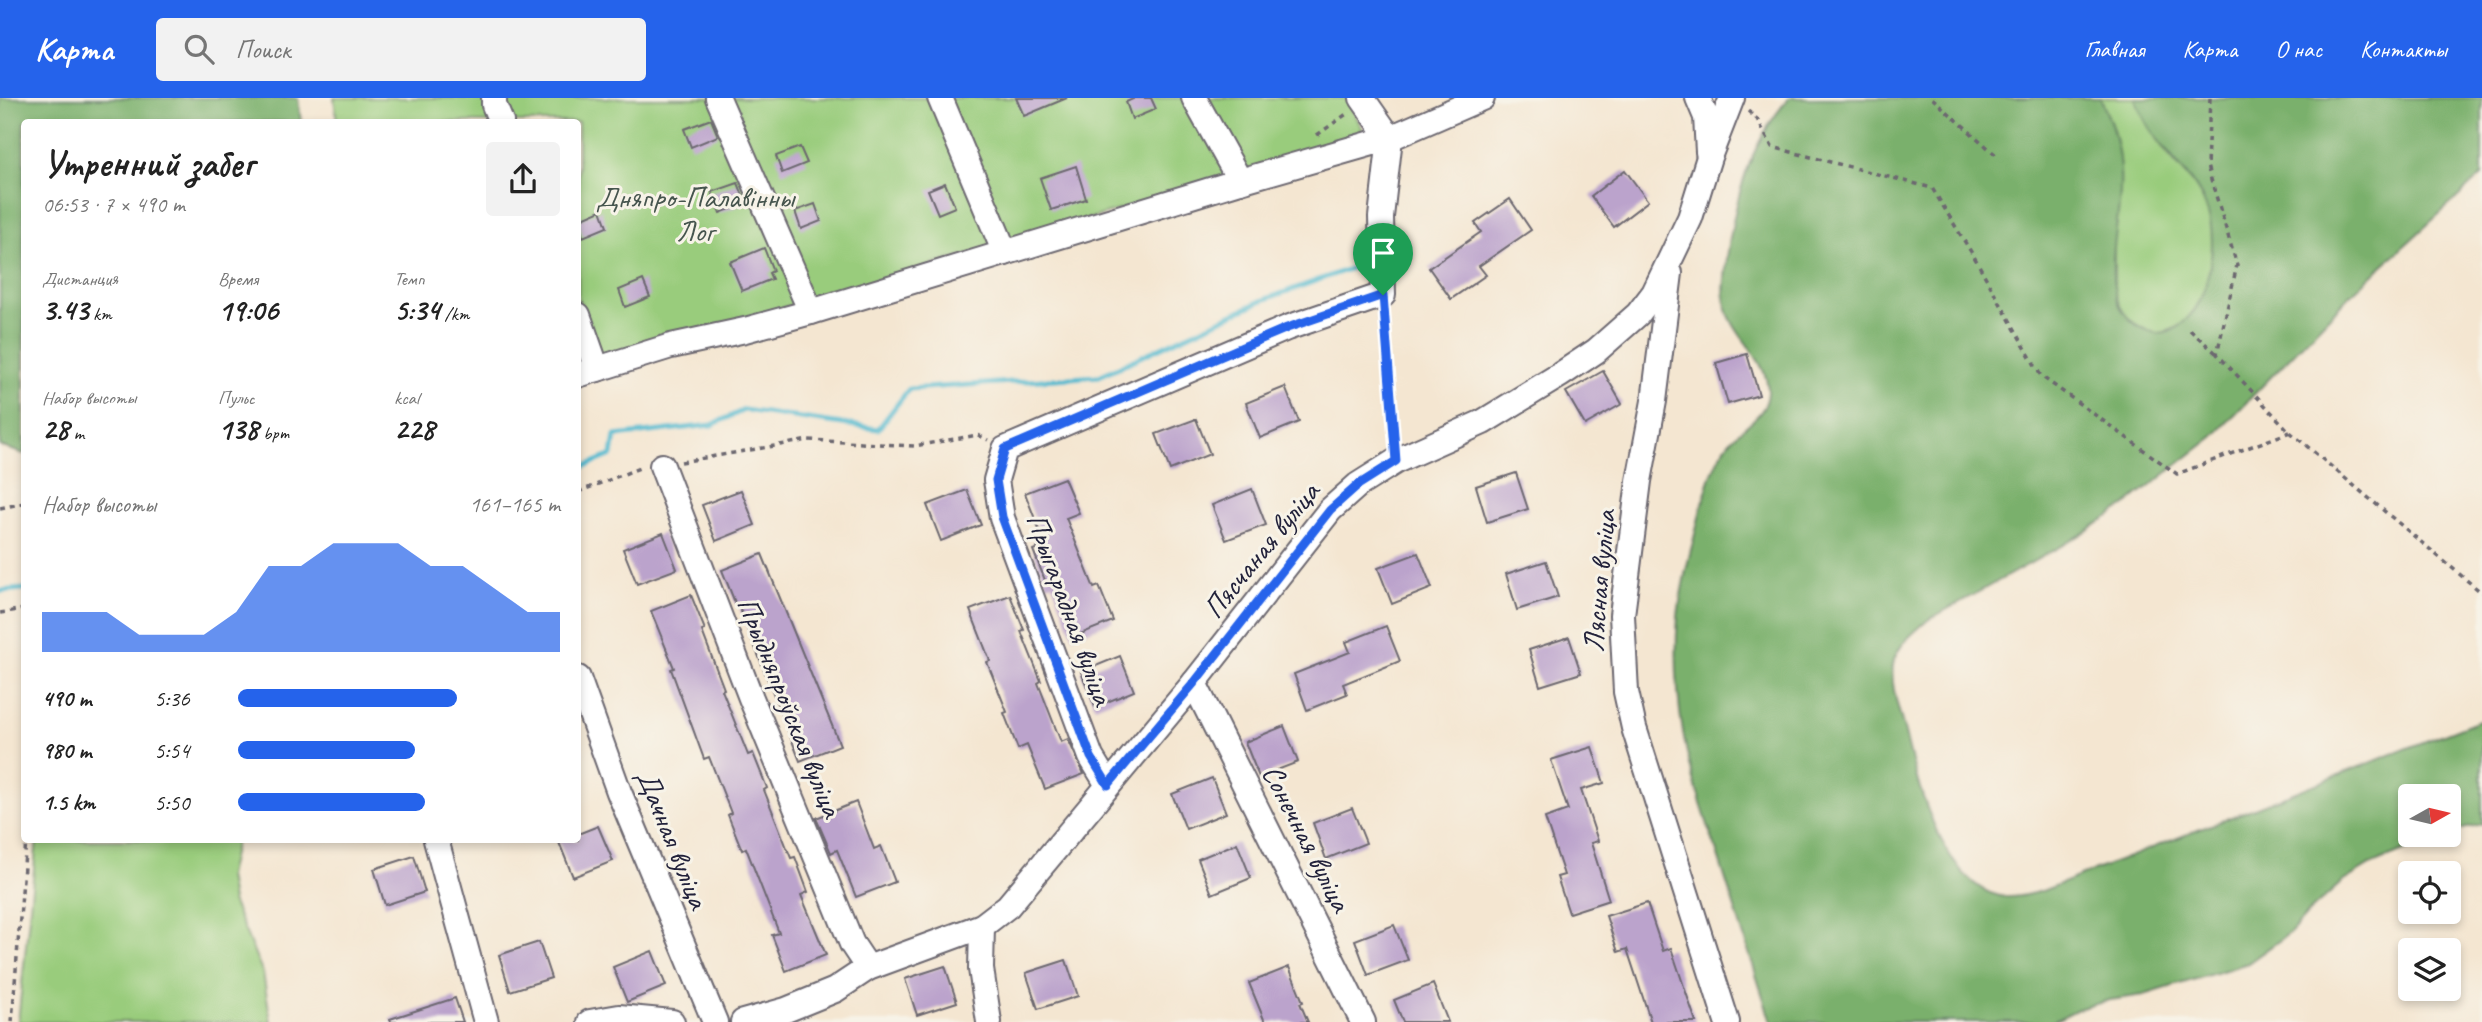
<!DOCTYPE html>
<html lang="ru">
<head>
<meta charset="utf-8">
<style>
  :root { --surface:#fff; --page:#f2f2f2; --text:#222; --muted:#767676; --accent:#2563eb }
  body { margin:0; font-family:Caveat,sans-serif; background:var(--page); color:var(--text); height:100vh; display:flex; flex-direction:column; font-size:26px; white-space:nowrap }
  * { box-sizing:border-box; margin:0 }
  p { font-size:23px; color:var(--muted) }
  .icon { flex:none; width:38px; height:38px; fill:none; stroke:currentColor; stroke-width:2; stroke-linecap:round; stroke-linejoin:round }
  .map { position:relative; flex:1; overflow:hidden }
  .panel { position:absolute; left:21px; top:21px; width:560px; height:724px; display:flex; flex-direction:column; background:var(--surface); border-radius:7px; box-shadow:0 4px 10px #0003 }
  .panel>* { flex:none }
  .needle { width:46px; rotate:82deg }
  .tools { position:absolute; left:2398px; top:686px; display:grid; gap:14px }
  .tools a { display:grid; place-items:center; width:63px; height:63px; border-radius:7px; background:var(--surface); box-shadow:0 4px 10px #0003; font-size:35px }
  .pin { position:absolute; display:grid; place-items:center; width:60px; height:60px; color:#fff; margin:-72px -30px; border-radius:50% 50% 50% 0; rotate:-45deg; box-shadow:0 0 7px #0007 }
  .pin .icon { rotate:45deg }
  .round { display:grid; place-items:center; flex:none; width:74px; height:74px; border-radius:7px; background:var(--page) }
  .summary { display:flex; align-items:center; justify-content:space-between; height:119px; padding:0 21px }
  h1 { font-size:38px; font-weight:700; line-height:52px }
  .figures { display:grid; grid-template-columns:repeat(3,1fr); gap:10px; height:119px; padding:7px 21px }
  .figures div { display:grid; align-content:center }
  .figures b { font-size:30px; font-weight:700 }
  .figures small { font-size:19px; font-weight:400 }
  .figures p { font-size:19px }
  .chart { height:196px; padding:14px 21px }
  .chart p { display:flex; justify-content:space-between }
  .chart svg { width:100%; height:126px; margin-top:7px; fill:var(--accent); opacity:.7 }
  ul { padding:0 21px; list-style:none; font-size:23px }
  li { display:grid; grid-template-columns:112px 84px 1fr; align-items:center; height:52px }
  li i { height:18px; border-radius:9px; background:var(--accent) }
  header { display:flex; align-items:center; gap:42px; box-sizing:border-box; height:98px; padding:0 35px; background:var(--accent); color:#fff }
  header strong { font-size:33px }
  nav { display:flex; gap:38px; margin-inline-start:auto; font-size:24px }
  .search { width:490px; height:63px; background:var(--page); display:flex; align-items:center; gap:18px; box-sizing:border-box; padding:0 24px; border-radius:7px; color:var(--muted); font-size:26px }
  .map>svg:first-child { display:block }
</style>
</head>
<body>
<header>
<strong>Карта</strong>
<div class="search"><svg class="icon" aria-label="search" viewBox="0 0 24 24"><circle cx="10" cy="10" r="6"/><path d="M15 15l6 6"/></svg>Поиск</div>
<nav><a>Главная</a><a>Карта</a><a>О нас</a><a>Контакты</a></nav>
</header>
<div class="map">
<svg width="2482" height="924" viewBox="0 0 2482 924">
  <rect width="100%" height="100%" fill="#f7f3e8"/>
  <filter id="ink" filterUnits="userSpaceOnUse"><feTurbulence type="fractalNoise" baseFrequency=".0143" numOctaves="2"/><feDisplacementMap in="SourceGraphic" scale="14" xChannelSelector="R" yChannelSelector="G"/><feConvolveMatrix kernelMatrix="1 2 1 2 8 2 1 2 1" color-interpolation-filters="sRGB"/></filter>
  <filter id="wash" filterUnits="userSpaceOnUse"><feTurbulence type="fractalNoise" baseFrequency=".00686" numOctaves="4" result="noise"/><feDisplacementMap in="SourceGraphic" scale="28" xChannelSelector="R" yChannelSelector="G"/><feGaussianBlur stdDeviation="1.57" result="paint"/><feColorMatrix in="noise" values="0 0 0 0 0 0 0 0 0 0 0 0 0 0 0 0 0 1.4 0 .05"/><feComposite in="paint" operator="in"/></filter>
  <g filter="url(#wash)">
    <rect width="100%" height="100%" fill="#f4e6d1"/>
    <g fill="#99cc7c" stroke="#5e775c" stroke-width="2">
      <path d="M334,0H1347L1366,38L985,152L578,268V24H337Z"/>
      <path d="M2100,0H2135C2142,20 2154,39 2167,55C2187,80 2209,96 2213,132C2215,157 2208,187 2197,210C2186,230 2159,242 2138,230C2123,222 2118,205 2114,190V34Z"/>
      <path d="M37,742H236L228,778L232,803L263,875L271,924H18Z"/>
    </g>
    <g fill="#7ab06c" stroke="#4e6954" stroke-width="2">
      <path d="M0,0H298L301,24H24V356L0,348Z"/>
      <path d="M1789,0H2100C2114,28 2122,61 2120,92C2119,141 2090,218 2156,235C2169,238 2183,226 2191,216C2201,206 2206,187 2209,172C2227,82 2161,72 2135,0H2482V77L2346,201L2213,339L2122,410L2074,441L1928,522C1914,534 1896,548 1893,567C1890,589 1900,614 1905,635C1916,683 1944,787 2000,798C2015,801 2029,796 2042,793L2482,621V726L2448,735V698H2410V737H2442L2370,767L2342,784L2312,811L2291,834L2248,865L2144,897L2110,902L2078,911L2052,924H1771C1754,872 1738,819 1721,767C1711,735 1699,703 1691,671C1678,624 1674,567 1678,518C1681,492 1687,466 1694,440C1701,411 1711,364 1731,342C1745,326 1768,317 1768,293C1767,259 1733,239 1726,208C1722,193 1726,176 1727,160C1735,101 1749,46 1789,0Z"/>
    </g>
    <g fill="none" stroke-linecap="round" stroke-linejoin="round">
      <g stroke="#51b9cf" stroke-width="5">
        <path d="M578,371L612,357L615,338L712,327L744,312L878,331L909,291L1099,278L1263,202L1360,167"/>
        <path d="M0,493L24,491"/>
      </g>
    </g>
    <g id="blocks">
      <g fill="#bba3cc">
        <path d="M1016,0H1067L1024,18Z"/>
        <path d="M1135,0H1151L1156,11L1132,21L1126,4Z"/>
        <path d="M711,21L718,38L691,49L684,31Z"/>
        <path d="M800,49L807,65L782,75L776,58Z"/>
        <path d="M1076,68L1086,101L1051,112L1040,80Z"/>
        <path d="M1625,72L1648,103L1614,129L1591,98Z"/>
        <path d="M738,85L746,105L720,115L712,94Z"/>
        <path d="M945,85L955,109L938,116L928,92Z"/>
        <path d="M1510,101L1531,132L1479,168L1486,177L1451,201L1429,170L1481,134L1475,125Z"/>
        <path d="M815,106L821,123L801,131L795,113Z"/>
        <path d="M601,112L607,129L583,139L578,122Z"/>
        <path d="M764,150L773,173L769,175L772,181L742,193L730,164Z"/>
        <path d="M643,182L650,199L625,209L619,192Z"/>
        <path d="M1747,256L1759,297L1728,306L1716,265Z"/>
        <path d="M1603,273L1622,306L1585,327L1566,294Z"/>
        <path d="M1285,289L1299,324L1260,340L1246,305Z"/>
        <path d="M1196,321L1210,356L1170,372L1156,336Z"/>
        <path d="M1516,375L1528,411L1487,424L1476,388Z"/>
        <path d="M1064,380L1079,415L1066,420L1094,490L1099,488L1113,523L1073,539L1052,485L1047,487L1033,452L1045,447L1025,395Z"/>
        <path d="M1252,391L1266,427L1226,442L1212,407Z"/>
        <path d="M741,392L755,427L716,443L702,407Z"/>
        <path d="M967,392L981,427L941,443L927,407Z"/>
        <path d="M663,435L677,471L637,486L623,451Z"/>
        <path d="M1418,455L1432,490L1392,506L1378,470Z"/>
        <path d="M762,456L840,647L800,663L738,506L736,507L722,472Z"/>
        <path d="M1546,463L1558,499L1517,512L1506,476Z"/>
        <path d="M691,497L705,532L702,533L724,591L722,592L748,657L753,655L767,690L764,692L791,760L795,759L808,794L801,797L826,857L786,873L772,837L779,835L746,750L742,752L728,717L731,715L709,659L704,661L671,571L674,570L651,513Z"/>
        <path d="M1010,497L1024,532L1021,533L1041,583L1038,585L1061,644L1068,641L1084,676L1045,691L1027,647L1018,651L1004,615L1007,614L987,564L990,563L970,512Z"/>
        <path d="M1386,528L1400,563L1343,586L1347,596L1307,612L1294,576L1350,554L1346,544Z"/>
        <path d="M1569,539L1581,575L1540,588L1529,552Z"/>
        <path d="M1120,558L1134,593L1095,609L1081,574Z"/>
        <path d="M1284,628L1298,664L1259,679L1245,644Z"/>
        <path d="M1592,649L1604,685L1581,692L1598,743L1591,745L1609,802L1569,815L1557,779L1564,777L1545,720L1568,712L1551,662Z"/>
        <path d="M1212,680L1226,715L1186,731L1172,696Z"/>
        <path d="M856,704L874,751L881,748L895,784L856,799L837,752L831,755L816,720Z"/>
        <path d="M1352,710L1366,745L1326,761L1313,725Z"/>
        <path d="M598,728L613,763L573,779L558,742H578V736Z"/>
        <path d="M1237,745L1251,780L1212,796L1198,761Z"/>
        <path d="M414,758L425,794L385,807L374,771Z"/>
        <path d="M1647,805L1663,853L1671,850L1696,924H1651L1627,851L1618,854L1606,818Z"/>
        <path d="M1394,827L1408,862L1368,877L1355,842Z"/>
        <path d="M539,844L551,880L510,893L499,857Z"/>
        <path d="M652,853L666,888L627,904L613,869Z"/>
        <path d="M1066,862L1078,898L1038,911L1026,875Z"/>
        <path d="M945,868L957,904L917,917L905,881Z"/>
        <path d="M1289,869L1303,904L1300,905L1308,924H1265L1249,885Z"/>
        <path d="M1433,886L1448,924H1403L1394,902Z"/>
        <path d="M455,900L463,924H391L390,921Z"/>
      </g>
    </g>
  </g>
  <g filter="url(#ink)">
    <use href="#blocks" fill-opacity="0" stroke="#6c6770" stroke-width="2"/>
    <g fill="none" stroke-linecap="round" stroke-linejoin="round">
      <defs>
        <g id="minor">
          <path d="M494,0V7L501,24"/>
          <path d="M718,0L811,214"/>
          <path d="M940,0L1005,155"/>
          <path d="M1194,0L1240,83"/>
          <path d="M1698,0L1706,19L1708,54"/>
          <path d="M1670,175L1654,303L1639,383L1622,517L1626,594L1634,630L1727,924"/>
          <path d="M578,217L597,271"/>
          <path d="M578,277L671,248L745,232L811,214L1240,83L1390,40L1482,0"/>
          <path d="M662,368L751,600L852,846L868,870"/>
          <path d="M578,580L619,694L715,924"/>
          <path d="M1194,585L1363,924"/>
          <path d="M1108,687L1091,659L1002,420L996,382L1005,351L1287,230L1383,197L1381,119L1390,40L1362,0"/>
          <path d="M436,742L486,924"/>
          <path d="M982,828L981,871L989,924"/>
          <path d="M590,924L619,919L672,924"/>
          <path d="M743,924L786,912L835,892L868,870L982,828L1008,808L1194,585L1330,412L1358,387L1396,363L1483,324L1560,277L1596,253L1638,216L1654,195L1690,120L1709,59L1732,0"/>
        </g>
      </defs>
      <use href="#minor" stroke="#6c6770" stroke-width="28"/>
      <g stroke="#6c6770" stroke-width="3.5" stroke-dasharray="5 5" stroke-linecap="butt">
        <path d="M1932,0L1996,57"/>
        <path d="M2210,0L2207,68L2237,167L2217,256L2290,334L2482,495"/>
        <path d="M1748,13L1757,21L1772,49L1932,90L1976,162L2041,278L2177,376L2290,334"/>
        <path d="M1317,37L1348,15"/>
        <path d="M1385,217L1394,342"/>
        <path d="M2190,232L2217,256"/>
        <path d="M681,364L809,342L914,348L978,337L988,342"/>
        <path d="M578,394L642,369"/>
        <path d="M0,410L24,405"/>
        <path d="M0,515L24,511"/>
        <path d="M12,924L26,742"/>
      </g>
      <use href="#minor" stroke="#fff" stroke-width="24"/>
    </g>
  </g>
  <g fill="none" stroke-linecap="round" stroke-linejoin="round" filter="url(#ink)">
    <defs>
      <path id="route" d="M1383,197L1396,363L1358,387L1330,412L1194,585L1108,687L1091,659L1002,419L996,382L1005,351L1287,230Z"/>
    </defs>
    <use href="#route" stroke="#fff" stroke-width="14"/>
    <use href="#route" stroke="#2563eb" stroke-width="9"/>
  </g>
  <g text-anchor="middle" dominant-baseline="central" stroke-width="6" stroke-linejoin="round" paint-order="stroke">
    <g font-size="30" fill="#46554e" stroke="#f7f3e8">
      <text x="695" y="99">Дняпро-Палавінны<tspan x="695" dy="34">Лог</tspan></text>
    </g>
    <g font-size="30" fill="#22223b" stroke="#f7f3e8">
      <text transform="translate(1261 452) rotate(-51)">Пясчаная вуліца</text>
      <text transform="translate(1599 483) rotate(-85)">Лясная вуліца</text>
      <text transform="translate(1070 511) rotate(70)">Прыгарадная вуліца</text>
      <text transform="translate(790 609) rotate(68)">Прыдняпроўская вуліца</text>
      <text transform="translate(1307 740) rotate(63)">Сонечная вуліца</text>
      <text transform="translate(673 741) rotate(68)">Дачная вуліца</text>
    </g>
  </g>
</svg>
<div class="tools">
<a><svg class="needle" viewBox="-14 -14 28 28"><path d="M0-13l5 13h-10z" fill="#e53935"/><path d="M0 13l5-13h-10z" fill="#767676"/></svg></a>
<a><svg class="icon" aria-label="locate" viewBox="0 0 24 24"><circle cx="12" cy="12" r="6"/><path d="M12 2v4M12 18v4M2 12h4M18 12h4"/></svg></a>
<a><svg class="icon" aria-label="layers" viewBox="0 0 24 24"><path d="M12 4l9 5-9 5-9-5zM3 14l9 5 9-5"/></svg></a>
</div>
<div class="pin" style="left:1383px;top:197px;background:#1e9e55"><svg class="icon" aria-label="arrive" viewBox="0 0 24 24"><path d="M6 21V4h12l-3 4 3 4H6"/></svg></div>
<section class="panel">
<div class="summary"><div><h1>Утренний забег</h1><p>06:53 · 7 × 490 m</p></div><a class="round"><svg class="icon" aria-label="share" viewBox="0 0 24 24"><path d="M12 15V3M7 8l5-5 5 5M5 13v7h14v-7"/></svg></a></div>
<div class="figures">
<div><p>Дистанция</p><b>3.43<small> km</small></b></div>
<div><p>Время</p><b>19:06</b></div>
<div><p>Темп</p><b>5:34<small> /km</small></b></div>
</div>
<div class="figures">
<div><p>Набор высоты</p><b>28<small> m</small></b></div>
<div><p>Пульс</p><b>138<small> bpm</small></b></div>
<div><p>kcal</p><b>228</b></div>
</div>
<div class="chart"><p><span>Набор высоты</span>161–165 m</p>
<svg viewBox="0 0 160 44" preserveAspectRatio="none"><path d="M0 44V30L10 30L20 30L30 38L40 38L50 38L60 30L70 14L80 14L90 6L100 6L110 6L120 14L130 14L140 22L150 30L160 30V44z"/></svg>
</div>
<ul>
<li><b>490 m</b>5:36<i style="width:68%"></i></li>
<li><b>980 m</b>5:54<i style="width:55%"></i></li>
<li><b>1.5 km</b>5:50<i style="width:58%"></i></li>
</ul>
</section>
</div>
</body>
</html>
